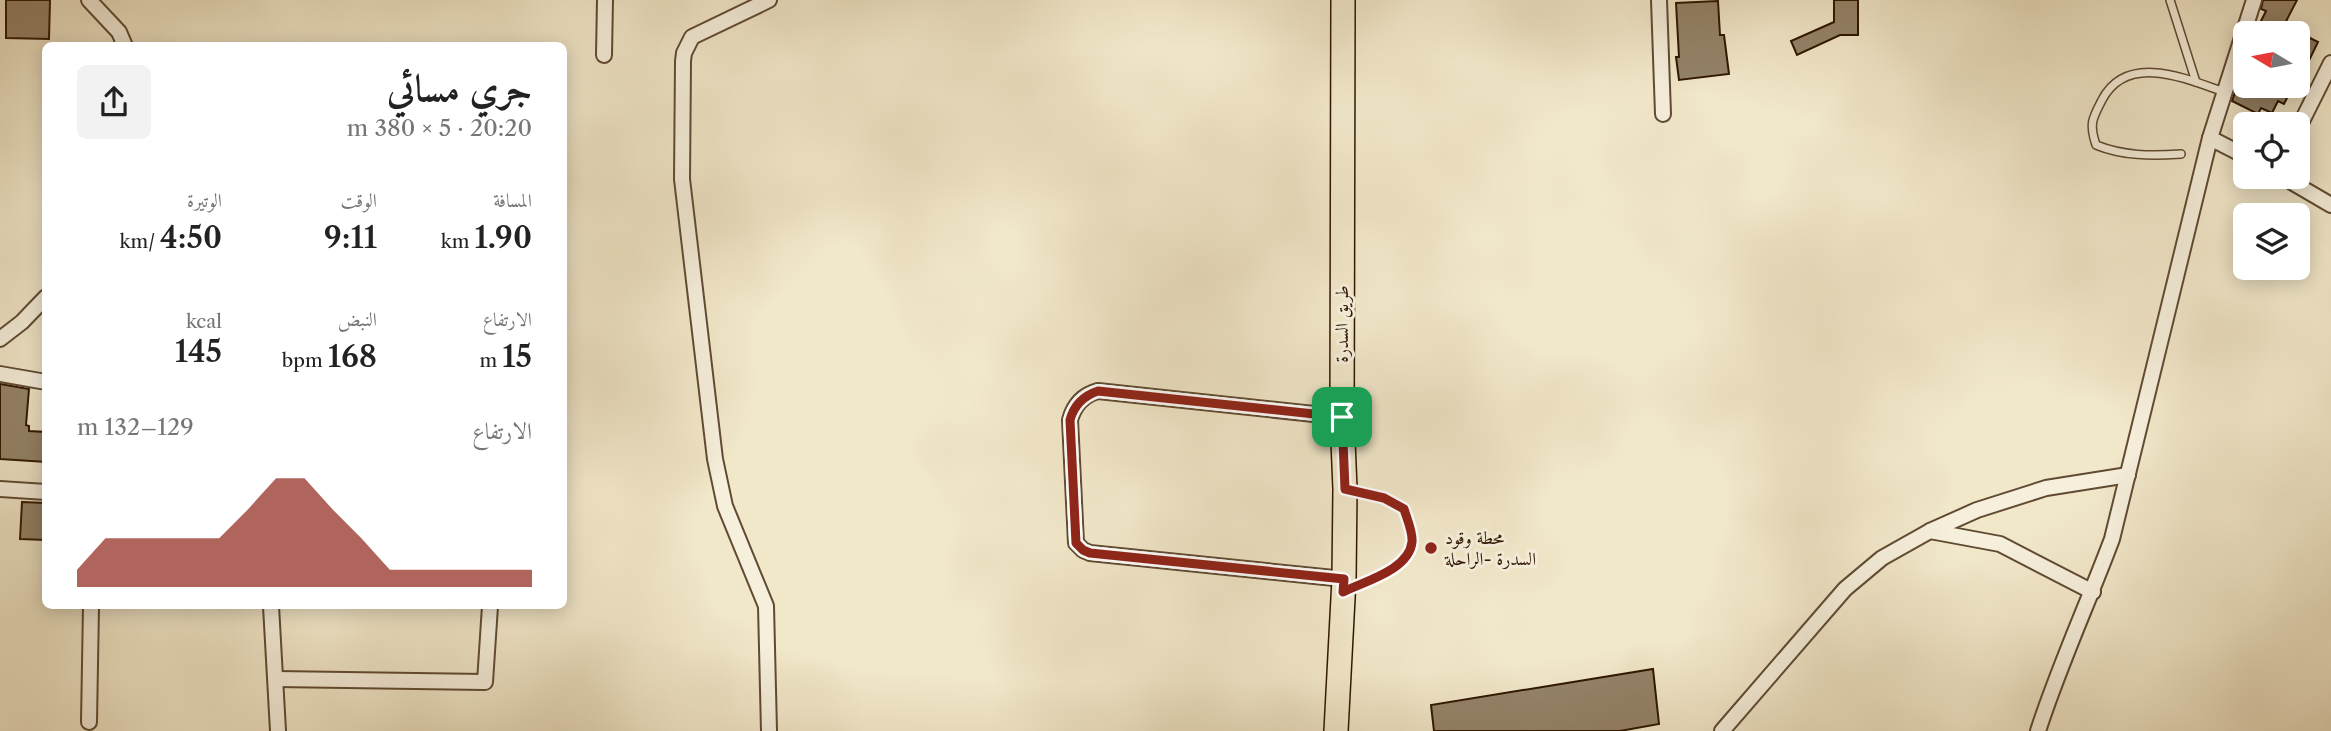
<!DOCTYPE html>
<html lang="ar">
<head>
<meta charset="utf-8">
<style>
  :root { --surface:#fff; --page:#f2f2f2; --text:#222; --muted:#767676; --accent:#8f2418 }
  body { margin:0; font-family:"Libre Caslon Text",Amiri,serif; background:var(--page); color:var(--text); direction:rtl; height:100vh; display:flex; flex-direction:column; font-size:26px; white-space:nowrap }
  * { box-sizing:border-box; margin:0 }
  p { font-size:23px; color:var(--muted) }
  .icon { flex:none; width:38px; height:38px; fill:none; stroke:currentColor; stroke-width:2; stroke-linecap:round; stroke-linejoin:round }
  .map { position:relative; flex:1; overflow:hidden; direction:ltr }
  .side { position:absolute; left:42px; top:42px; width:525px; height:567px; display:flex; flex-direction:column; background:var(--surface); border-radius:10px; box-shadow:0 4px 18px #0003; direction:rtl }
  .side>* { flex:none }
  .needle { width:46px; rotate:280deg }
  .controls { position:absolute; left:2233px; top:21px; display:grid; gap:14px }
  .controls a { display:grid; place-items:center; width:77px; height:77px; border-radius:10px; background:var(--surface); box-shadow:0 4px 18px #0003; font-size:35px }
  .pin { position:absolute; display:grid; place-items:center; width:60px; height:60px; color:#fff; margin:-30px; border-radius:14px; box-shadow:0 4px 10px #0006 }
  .round { display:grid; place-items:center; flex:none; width:74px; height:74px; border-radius:10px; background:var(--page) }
  .summary { display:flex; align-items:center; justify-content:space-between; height:119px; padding:0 35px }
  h1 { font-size:38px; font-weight:600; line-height:52px }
  .stats { display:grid; grid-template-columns:repeat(3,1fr); gap:10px; height:119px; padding:7px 35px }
  .stats div { display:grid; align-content:center }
  .stats b { font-size:30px; font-weight:600 }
  .stats small { font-size:19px; font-weight:400 }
  .stats p { font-size:19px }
  .chart { height:196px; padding:14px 35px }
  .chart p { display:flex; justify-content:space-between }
  .chart svg { width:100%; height:126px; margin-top:7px; fill:var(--accent); opacity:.7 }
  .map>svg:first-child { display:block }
</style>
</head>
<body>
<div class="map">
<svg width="2331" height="731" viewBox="0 0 2331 731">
  <rect width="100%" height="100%" fill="#f1e7c9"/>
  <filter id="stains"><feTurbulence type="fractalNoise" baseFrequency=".00286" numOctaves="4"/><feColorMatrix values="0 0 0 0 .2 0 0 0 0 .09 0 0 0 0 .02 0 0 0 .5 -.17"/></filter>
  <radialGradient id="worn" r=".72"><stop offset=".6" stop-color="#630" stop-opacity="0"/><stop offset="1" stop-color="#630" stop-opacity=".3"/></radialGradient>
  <g fill="#948369" stroke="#2f1700" stroke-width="2">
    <path d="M6,0H50L49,39L6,38Z"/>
    <path d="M1834,0H1858V35H1840L1797,55L1791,41L1834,22Z"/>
    <path d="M2263,0H2297L2280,33H2255L2266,11L2261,9Z"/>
    <path d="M1718,1L1720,35H1724L1729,74L1679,80L1676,57H1679L1676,3Z"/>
    <path d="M2298,32L2318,42L2298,83Z"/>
    <path d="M2245,64V86H2293L2284,104L2278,101L2272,113L2261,108L2258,114L2232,101Z"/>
    <path d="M0,384L29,389L26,425L29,426V431L46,432V462L0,459Z"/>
    <path d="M22,502L46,503V540L20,539Z"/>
    <path d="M1653,669L1659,724L1620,731H1434L1431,705Z"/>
  </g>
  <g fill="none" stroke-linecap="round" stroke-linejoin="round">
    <defs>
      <g id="lane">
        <path d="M2170,0L2196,82"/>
        <path d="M2181,154C2151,156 2123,156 2096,145C2089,124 2092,119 2102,100C2127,52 2187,79 2224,92"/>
        <path d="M1347,590C1368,580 1416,567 1412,537C1411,528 1407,518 1404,509L1384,498L1350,490"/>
      </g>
      <g id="street">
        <path d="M89,0L119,32L125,46"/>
        <path d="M1659,0L1663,114"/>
        <path d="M604,55L605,0"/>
        <path d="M2298,129L2331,63"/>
        <path d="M2245,156L2210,138L2254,0"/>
        <path d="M2283,177L2331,205"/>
        <path d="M0,339L22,322L46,297"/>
        <path d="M0,374L46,382"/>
        <path d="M1342,417L1098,391C1083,395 1074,405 1070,420L1076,543L1083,550L1090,553L1344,579"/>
        <path d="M0,489L46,492"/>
        <path d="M1930,531L2000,544L2093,592"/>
        <path d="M271,606L278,731"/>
        <path d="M276,679L485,682L490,606"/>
        <path d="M89,722L91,606"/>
        <path d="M769,731L766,606L725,506L715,459L682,179L683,61L684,53L692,37L769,0"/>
        <path d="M1722,731L1845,589L1882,558L1930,531L1977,510L2046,488L2128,475"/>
        <path d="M2038,731C2059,666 2088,603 2112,539L2210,138"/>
      </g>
      <path id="primary" d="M1336,731L1344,579L1345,489L1342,417L1343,0"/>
    </defs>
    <use href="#lane" stroke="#604b32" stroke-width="10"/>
    <use href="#street" stroke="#604b32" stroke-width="18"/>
    <use href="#primary" stroke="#2f1700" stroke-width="26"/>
    <use href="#lane" stroke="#f6efdc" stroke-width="7"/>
    <use href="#street" stroke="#f6efdc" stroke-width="14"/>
    <use href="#primary" stroke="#f1e7c9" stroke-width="23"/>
  </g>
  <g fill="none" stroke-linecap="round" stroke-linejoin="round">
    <defs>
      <path id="route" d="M1098,391L1342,417L1345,489L1384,498L1404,509C1407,519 1413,532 1412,542C1409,570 1365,581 1343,592L1344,579L1090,553L1083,550L1076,543L1070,420C1074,405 1083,396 1098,391Z"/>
    </defs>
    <use href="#route" stroke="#fff" stroke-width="14"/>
    <use href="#route" stroke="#8f2418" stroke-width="9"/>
  </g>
  <circle fill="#8f2418" stroke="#f6efdc" stroke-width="2.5" cx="1431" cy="548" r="7"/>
  <g text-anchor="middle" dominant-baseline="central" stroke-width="6" stroke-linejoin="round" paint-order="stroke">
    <g font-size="18" fill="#2f1700" stroke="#f6efdc">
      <text transform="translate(1342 324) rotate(-90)">طريق السدرة</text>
    </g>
    <g font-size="18" fill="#2f1700" stroke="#f6efdc" text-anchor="start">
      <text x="1445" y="538">محطة وقود<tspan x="1445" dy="21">السدرة -الراحلة</tspan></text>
    </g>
  </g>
  <rect width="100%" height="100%" filter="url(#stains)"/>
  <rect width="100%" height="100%" fill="url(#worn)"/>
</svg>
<div class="controls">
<a><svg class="needle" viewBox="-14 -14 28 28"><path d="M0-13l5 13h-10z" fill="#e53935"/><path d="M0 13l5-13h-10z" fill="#767676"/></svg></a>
<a><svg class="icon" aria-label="locate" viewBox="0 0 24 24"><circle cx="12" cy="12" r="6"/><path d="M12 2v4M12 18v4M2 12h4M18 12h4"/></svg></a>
<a><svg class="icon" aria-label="layers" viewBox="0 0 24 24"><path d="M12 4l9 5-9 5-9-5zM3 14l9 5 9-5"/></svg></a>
</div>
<div class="pin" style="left:1342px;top:417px;background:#1e9e55"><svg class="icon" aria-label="arrive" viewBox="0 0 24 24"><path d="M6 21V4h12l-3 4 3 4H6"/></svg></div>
<section class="side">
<div class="summary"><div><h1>جري مسائي</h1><p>20:20 · 5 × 380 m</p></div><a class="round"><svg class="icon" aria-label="share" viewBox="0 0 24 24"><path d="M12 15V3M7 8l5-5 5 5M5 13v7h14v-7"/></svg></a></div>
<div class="stats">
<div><p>المسافة</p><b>1.90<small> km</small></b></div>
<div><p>الوقت</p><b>9:11</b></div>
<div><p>الوتيرة</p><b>4:50<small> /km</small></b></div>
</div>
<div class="stats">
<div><p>الارتفاع</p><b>15<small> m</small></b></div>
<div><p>النبض</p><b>168<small> bpm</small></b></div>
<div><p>kcal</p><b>145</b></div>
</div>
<div class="chart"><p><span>الارتفاع</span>129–132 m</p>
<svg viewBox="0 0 160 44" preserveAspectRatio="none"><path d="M0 44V38L10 27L20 27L30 27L40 27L50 27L60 17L70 6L80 6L90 17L100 27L110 38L120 38L130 38L140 38L150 38L160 38V44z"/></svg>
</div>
</section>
</div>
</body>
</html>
